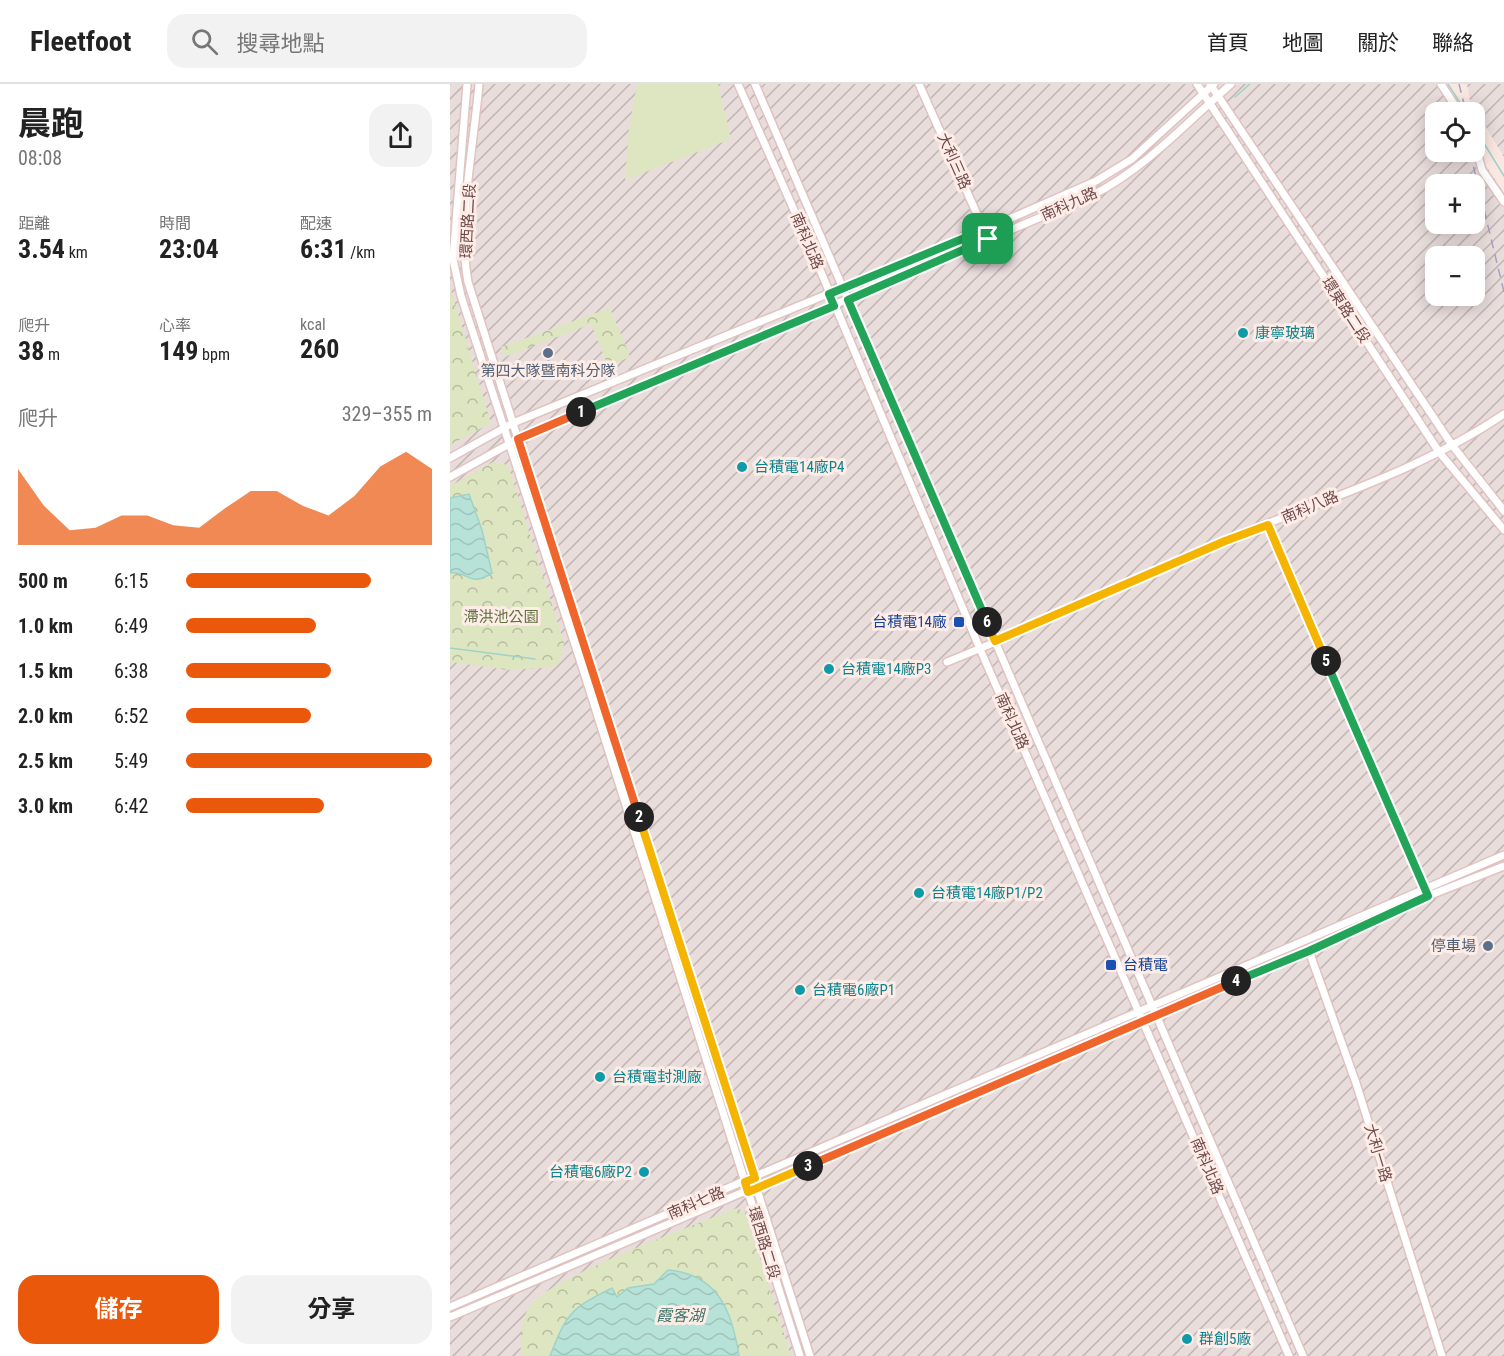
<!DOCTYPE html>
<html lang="zh-TW">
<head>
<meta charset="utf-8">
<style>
  :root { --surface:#fff; --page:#f2f2f2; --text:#222; --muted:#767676; --line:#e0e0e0; --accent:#ea580c }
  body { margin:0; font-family:"Roboto Condensed","Noto Sans TC",sans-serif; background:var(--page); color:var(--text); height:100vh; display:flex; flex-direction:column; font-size:22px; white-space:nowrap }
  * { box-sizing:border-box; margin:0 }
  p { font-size:20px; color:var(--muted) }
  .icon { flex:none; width:33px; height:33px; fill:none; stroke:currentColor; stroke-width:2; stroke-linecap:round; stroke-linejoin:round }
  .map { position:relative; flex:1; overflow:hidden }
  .side { display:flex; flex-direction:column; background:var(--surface); width:450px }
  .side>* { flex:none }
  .fabs { position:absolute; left:975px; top:18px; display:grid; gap:12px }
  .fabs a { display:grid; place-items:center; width:60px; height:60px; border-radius:12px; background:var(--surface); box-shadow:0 3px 15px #0003; font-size:30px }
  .pin { position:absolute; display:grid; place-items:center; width:51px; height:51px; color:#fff; margin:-26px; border-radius:12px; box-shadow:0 3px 9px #0006 }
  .km { position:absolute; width:30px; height:30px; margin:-15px; border-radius:50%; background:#222; color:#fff; font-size:16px; line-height:30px; text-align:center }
  .round { display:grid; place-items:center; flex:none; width:63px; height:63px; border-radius:18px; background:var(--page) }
  .headline { display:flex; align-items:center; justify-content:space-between; height:102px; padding:0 18px }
  h1 { font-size:33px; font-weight:700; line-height:45px }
  .figures { display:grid; grid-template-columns:repeat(3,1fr); gap:9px; height:102px; padding:6px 18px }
  .figures div { display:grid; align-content:center }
  .figures b { font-size:26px; font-weight:700 }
  .figures small { font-size:16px; font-weight:400 }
  .figures p { font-size:16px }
  .chart { height:168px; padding:12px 18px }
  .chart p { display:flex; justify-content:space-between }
  .chart svg { width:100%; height:108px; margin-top:6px; fill:var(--accent); opacity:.7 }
  .action { display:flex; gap:12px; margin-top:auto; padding:12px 18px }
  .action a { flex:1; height:69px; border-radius:18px; background:var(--accent); color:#fff; font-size:24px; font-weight:700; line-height:69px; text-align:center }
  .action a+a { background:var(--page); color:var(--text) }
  ul { padding:0 18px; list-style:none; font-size:20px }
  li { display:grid; grid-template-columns:96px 72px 1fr; align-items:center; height:45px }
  li i { height:15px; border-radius:8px; background:var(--accent) }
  header { display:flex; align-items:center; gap:36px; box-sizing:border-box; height:84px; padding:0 30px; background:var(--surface); border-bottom:2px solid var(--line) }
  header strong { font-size:28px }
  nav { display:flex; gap:33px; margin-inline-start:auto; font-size:21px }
  .search { width:420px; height:54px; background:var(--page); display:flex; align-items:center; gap:15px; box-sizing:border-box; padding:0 21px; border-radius:18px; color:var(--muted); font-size:22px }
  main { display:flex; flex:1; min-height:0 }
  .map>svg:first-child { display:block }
</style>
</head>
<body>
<header>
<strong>Fleetfoot</strong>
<div class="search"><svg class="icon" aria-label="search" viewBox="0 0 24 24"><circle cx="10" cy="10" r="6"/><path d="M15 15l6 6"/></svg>搜尋地點</div>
<nav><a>首頁</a><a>地圖</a><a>關於</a><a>聯絡</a></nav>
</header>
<main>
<section class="side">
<div class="headline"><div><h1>晨跑</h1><p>08:08</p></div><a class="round"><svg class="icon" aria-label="share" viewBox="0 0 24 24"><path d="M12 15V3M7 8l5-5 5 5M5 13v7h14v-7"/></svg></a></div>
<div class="figures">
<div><p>距離</p><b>3.54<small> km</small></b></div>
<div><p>時間</p><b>23:04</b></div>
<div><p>配速</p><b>6:31<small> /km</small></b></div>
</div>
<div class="figures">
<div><p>爬升</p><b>38<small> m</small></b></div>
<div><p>心率</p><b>149<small> bpm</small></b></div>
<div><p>kcal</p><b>260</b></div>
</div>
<div class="chart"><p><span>爬升</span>329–355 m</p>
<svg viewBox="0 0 160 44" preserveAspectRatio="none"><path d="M0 44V13L10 28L20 38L30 37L40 32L50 32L60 36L70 37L80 29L90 22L100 22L110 28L120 32L130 24L140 12L150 6L160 13V44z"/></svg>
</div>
<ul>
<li><b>500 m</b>6:15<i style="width:75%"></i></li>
<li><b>1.0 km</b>6:49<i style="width:53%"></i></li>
<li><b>1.5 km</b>6:38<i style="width:59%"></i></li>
<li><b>2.0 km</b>6:52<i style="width:51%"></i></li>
<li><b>2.5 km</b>5:49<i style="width:100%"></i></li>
<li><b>3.0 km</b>6:42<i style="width:56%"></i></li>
</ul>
<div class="action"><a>儲存</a><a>分享</a></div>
</section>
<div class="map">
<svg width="1054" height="1272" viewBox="0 0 1054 1272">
  <defs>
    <pattern id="industrial-furrows" width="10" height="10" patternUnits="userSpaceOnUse" patternTransform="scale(1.5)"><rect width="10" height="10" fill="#e9dddc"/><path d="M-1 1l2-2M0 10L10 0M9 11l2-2" fill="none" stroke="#c1b5b4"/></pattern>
    <pattern id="park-crowns" width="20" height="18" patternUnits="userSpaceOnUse" patternTransform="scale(1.5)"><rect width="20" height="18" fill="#dee6c1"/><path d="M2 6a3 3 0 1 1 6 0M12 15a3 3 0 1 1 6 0" fill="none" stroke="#b8bc9f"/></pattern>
    <pattern id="water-waves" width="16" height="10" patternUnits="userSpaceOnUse" patternTransform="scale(1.5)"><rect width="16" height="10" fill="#b7e2d8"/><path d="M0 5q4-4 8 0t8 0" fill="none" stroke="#a0c3bb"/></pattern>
  </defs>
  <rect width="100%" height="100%" fill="#fae7e1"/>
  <g fill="url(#industrial-furrows)" fill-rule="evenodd">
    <path d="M0,0H997L1003,28H986V68H1024L1025,65L1054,109V1272H0ZM986,100H1024V140H986ZM986,172H1024V212H986Z"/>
    <path d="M1017,0H1054V73L1020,17Z"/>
  </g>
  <path fill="#dee6c1" d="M187,0H268L281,55L175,96L179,44Z"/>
  <g fill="url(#park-crowns)">
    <path d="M0,203L41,339L0,361Z"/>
    <path d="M160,224L180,273L158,282L141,240L55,273L51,263Z"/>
    <path d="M43,378L58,381L114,559L112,572L106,583L58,586L0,578V402Z"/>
    <path d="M287,1124L295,1129L341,1272H71C70,1255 70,1238 79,1223C95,1195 250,1139 287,1124Z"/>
  </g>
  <g fill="url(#water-waves)" stroke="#9ed3c8" stroke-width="1.5">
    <path d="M19,410L32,446L42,489C19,504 19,487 0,489V414Z"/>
    <path d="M218,1186C268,1190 282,1227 289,1272H100C117,1229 120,1225 162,1204L167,1213L178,1204L204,1200Z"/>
  </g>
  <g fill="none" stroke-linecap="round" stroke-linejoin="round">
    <g stroke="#9ed3c8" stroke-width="1.5">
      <path d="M998,0L1016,28"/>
      <path d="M785,13L800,0"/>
      <path d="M1024,43L1054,92"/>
      <path d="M0,564L85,575"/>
    </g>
    <defs>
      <g id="minor">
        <path d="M17,0L3,175L11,212L130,576L350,1272"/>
        <path d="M29,0C24,60 7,141 18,198L360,1272"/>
        <path d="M288,0L360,162L530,565L839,1272"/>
        <path d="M305,0L853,1272"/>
        <path d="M469,0L538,155"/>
        <path d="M747,0L989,368L1054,446"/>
        <path d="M760,0L1002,361L1054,427"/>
        <path d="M991,0L1009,28"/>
        <path d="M1024,55L1032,86L1054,118"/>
        <path d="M0,374L63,339L534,146L646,97L682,75L764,0"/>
        <path d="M0,393L68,355L643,111C697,83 736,39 781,0"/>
        <path d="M818,441L974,805"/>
        <path d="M497,578C590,541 680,497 772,458C866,418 969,388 1054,330"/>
        <path d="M859,867L906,999L992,1272"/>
        <path d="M0,1223L1054,771"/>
        <path d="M0,1233L859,867L978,812L1054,782"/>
      </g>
    </defs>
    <use href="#minor" stroke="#e0c3c1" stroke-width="10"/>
    <use href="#minor" stroke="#fff" stroke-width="7"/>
    <g stroke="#a7a1c2" stroke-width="1.5" stroke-dasharray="9 6" stroke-linecap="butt">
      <path d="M1009,0L1016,28"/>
      <path d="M1020,68L1054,208"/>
    </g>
  </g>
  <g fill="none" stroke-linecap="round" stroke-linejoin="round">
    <defs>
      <path id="split-1" d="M131,328L384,222L379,210L534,146L538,155"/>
      <path id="split-2" d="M131,328L68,355L189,733"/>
      <path id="split-3" d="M189,733L305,1094L295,1098L298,1108L358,1082"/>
      <path id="split-4" d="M358,1082L786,897"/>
      <path id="split-5" d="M786,897L859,867L978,812L876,577"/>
      <path id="split-6" d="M537,538L545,557L775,457L818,441L876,577"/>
      <path id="split-7" d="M537,538L398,216L538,155"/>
    </defs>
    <use href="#split-1" stroke="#fff" stroke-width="12"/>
    <use href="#split-2" stroke="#fff" stroke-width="12"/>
    <use href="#split-3" stroke="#fff" stroke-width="12"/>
    <use href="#split-4" stroke="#fff" stroke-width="12"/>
    <use href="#split-5" stroke="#fff" stroke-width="12"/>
    <use href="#split-6" stroke="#fff" stroke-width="12"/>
    <use href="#split-7" stroke="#fff" stroke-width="12"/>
    <use href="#split-1" stroke="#22a559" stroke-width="8"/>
    <use href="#split-2" stroke="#f0652b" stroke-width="8"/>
    <use href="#split-3" stroke="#f5b400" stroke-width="8"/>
    <use href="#split-4" stroke="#f0652b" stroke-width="8"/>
    <use href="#split-5" stroke="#22a559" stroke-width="8"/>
    <use href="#split-6" stroke="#f5b400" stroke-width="8"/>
    <use href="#split-7" stroke="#22a559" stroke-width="8"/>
  </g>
  <g fill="#0f9aa8" stroke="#feece6" stroke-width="2">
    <circle cx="793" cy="249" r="6"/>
    <circle cx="292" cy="383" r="6"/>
    <circle cx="379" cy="585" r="6"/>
    <circle cx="469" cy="809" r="6"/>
    <circle cx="350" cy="906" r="6"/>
    <circle cx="150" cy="993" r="6"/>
    <circle cx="194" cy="1088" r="6"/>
    <circle cx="737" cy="1255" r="6"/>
  </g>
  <g fill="#5c6f8a" stroke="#feece6" stroke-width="2">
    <circle cx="98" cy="269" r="6"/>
    <circle cx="1038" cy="862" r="6"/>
  </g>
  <g fill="#1a4fb4" stroke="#feece6" stroke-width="2">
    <rect x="503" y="532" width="12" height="12" rx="3"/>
    <rect x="655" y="875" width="12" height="12" rx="3"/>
  </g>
  <g text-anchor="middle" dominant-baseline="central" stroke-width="6" stroke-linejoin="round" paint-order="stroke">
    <g font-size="15" fill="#6f4a4a" stroke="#feece6">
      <text transform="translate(504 77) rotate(66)">大利三路</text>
      <text transform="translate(619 120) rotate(-24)">南科九路</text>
      <text transform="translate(18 137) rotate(-87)">環西路二段</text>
      <text transform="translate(357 157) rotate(67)">南科北路</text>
      <text transform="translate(896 226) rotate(57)">環東路二段</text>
      <text transform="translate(860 423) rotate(-23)">南科八路</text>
      <text transform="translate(562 637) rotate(66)">南科北路</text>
      <text transform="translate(928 1069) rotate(73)">大利一路</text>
      <text transform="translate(757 1082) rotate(67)">南科北路</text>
      <text transform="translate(246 1119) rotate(-23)">南科七路</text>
      <text transform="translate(314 1159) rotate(73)">環西路二段</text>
    </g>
    <g font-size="15" fill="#0d838f" stroke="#feece6" text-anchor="start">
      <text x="805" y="249">康寧玻璃</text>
      <text x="304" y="383">台積電14廠P4</text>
      <text x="391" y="585">台積電14廠P3</text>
      <text x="481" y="809">台積電14廠P1/P2</text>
      <text x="362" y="906">台積電6廠P1</text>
      <text x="162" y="993">台積電封測廠</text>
      <text x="182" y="1088" text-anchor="end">台積電6廠P2</text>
      <text x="749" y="1255">群創5廠</text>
    </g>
    <g font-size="15" fill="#4e5e75" stroke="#feece6">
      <text x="98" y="287">第四大隊暨南科分隊</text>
      <text x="1026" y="862" text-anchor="end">停車場</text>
    </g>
    <g font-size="15" fill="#5f6f40" stroke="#feece6">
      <text x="51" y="533">滯洪池公園</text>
    </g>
    <g font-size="15" fill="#164399" stroke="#feece6" text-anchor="end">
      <text x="497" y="538">台積電14廠</text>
      <text x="673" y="881" text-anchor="start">台積電</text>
    </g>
    <g font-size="16" font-style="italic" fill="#3f756a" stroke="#feece6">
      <text x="230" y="1231">霞客湖</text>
    </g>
  </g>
</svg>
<div class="fabs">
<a><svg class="icon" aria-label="locate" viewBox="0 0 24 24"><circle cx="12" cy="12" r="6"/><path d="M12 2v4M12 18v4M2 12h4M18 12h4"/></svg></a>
<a>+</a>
<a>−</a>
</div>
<div class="pin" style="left:538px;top:155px;background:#1e9e55"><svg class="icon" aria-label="arrive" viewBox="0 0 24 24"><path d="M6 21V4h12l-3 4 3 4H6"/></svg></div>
<b class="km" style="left:131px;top:328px">1</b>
<b class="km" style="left:189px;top:733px">2</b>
<b class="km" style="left:358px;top:1082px">3</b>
<b class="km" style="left:786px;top:897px">4</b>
<b class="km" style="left:876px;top:577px">5</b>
<b class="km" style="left:537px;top:538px">6</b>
</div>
</main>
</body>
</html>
